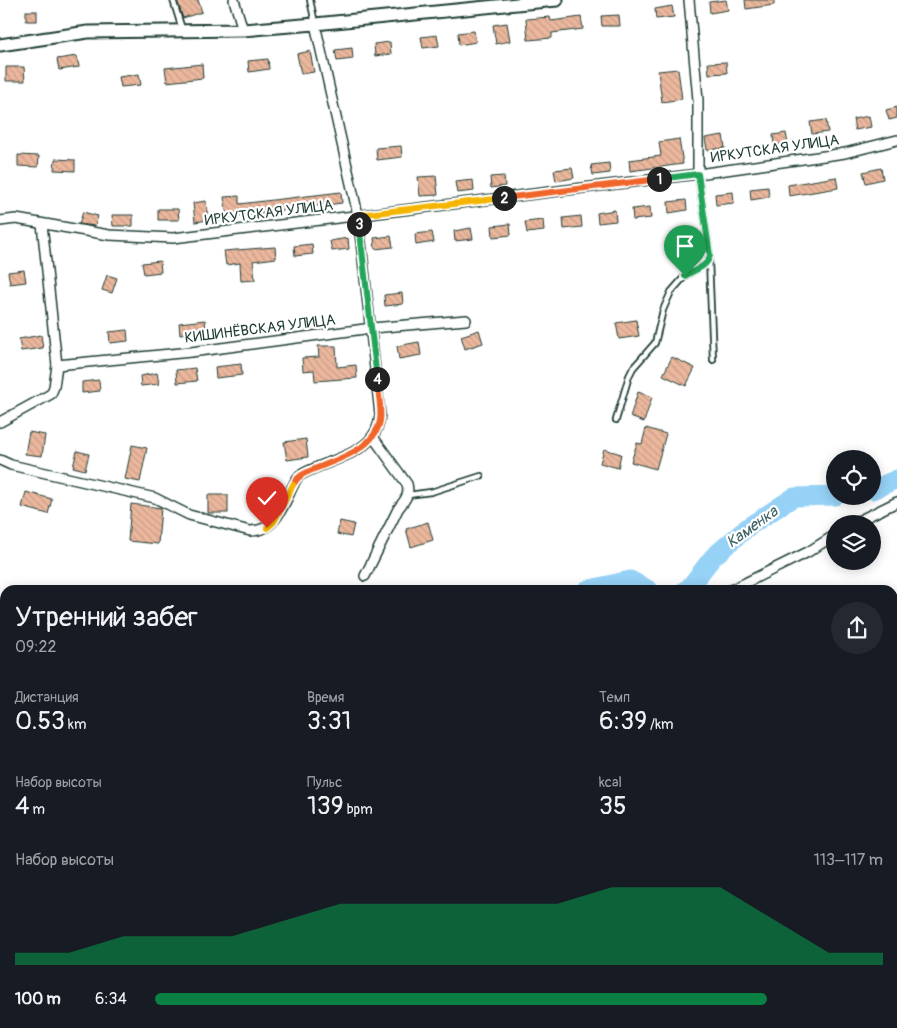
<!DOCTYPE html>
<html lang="ru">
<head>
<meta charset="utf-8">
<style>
  :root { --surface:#171b24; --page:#242831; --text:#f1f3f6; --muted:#9ea1a6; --accent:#0b8043 }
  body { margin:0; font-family:Pangolin,sans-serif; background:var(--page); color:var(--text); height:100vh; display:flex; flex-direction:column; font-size:19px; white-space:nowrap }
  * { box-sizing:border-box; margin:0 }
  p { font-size:16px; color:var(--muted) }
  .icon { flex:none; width:28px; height:28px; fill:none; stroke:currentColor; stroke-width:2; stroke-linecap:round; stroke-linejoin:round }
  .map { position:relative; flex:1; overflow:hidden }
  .panel { position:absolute; left:0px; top:585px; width:898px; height:444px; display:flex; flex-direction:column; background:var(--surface); border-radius:15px 15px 0 0; box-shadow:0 2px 12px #0003 }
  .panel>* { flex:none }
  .fabs { position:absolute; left:826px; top:450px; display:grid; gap:10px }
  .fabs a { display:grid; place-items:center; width:55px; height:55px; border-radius:50%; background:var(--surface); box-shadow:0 2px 12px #0003; font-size:25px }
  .pin { position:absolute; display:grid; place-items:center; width:42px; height:42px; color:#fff; margin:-51px -21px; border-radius:50% 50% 50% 0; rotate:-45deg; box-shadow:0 0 5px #0007 }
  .pin .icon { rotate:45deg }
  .km { position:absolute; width:25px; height:25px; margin:-12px; border-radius:50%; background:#222; color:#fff; font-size:14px; line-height:25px; text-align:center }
  .round { display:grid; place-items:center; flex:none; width:52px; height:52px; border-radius:26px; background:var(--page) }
  .head { display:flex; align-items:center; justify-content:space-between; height:85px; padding:0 15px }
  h1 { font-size:28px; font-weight:600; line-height:38px }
  .stats { display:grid; grid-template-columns:repeat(3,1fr); gap:8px; height:85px; padding:5px 15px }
  .stats div { display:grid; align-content:center }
  .stats b { font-size:25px; font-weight:600 }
  .stats small { font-size:14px; font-weight:400 }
  .stats p { font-size:14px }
  .chart { height:140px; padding:10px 15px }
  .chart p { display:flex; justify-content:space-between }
  .chart svg { width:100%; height:90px; margin-top:5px; fill:var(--accent); opacity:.7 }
  ul { padding:0 15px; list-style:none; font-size:16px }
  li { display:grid; grid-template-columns:80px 60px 1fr; align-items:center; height:38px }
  li i { height:12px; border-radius:6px; background:var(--accent) }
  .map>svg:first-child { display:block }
</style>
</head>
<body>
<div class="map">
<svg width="897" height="1028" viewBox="0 0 897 1028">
  <defs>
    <pattern id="building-back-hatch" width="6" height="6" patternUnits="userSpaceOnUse" patternTransform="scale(1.25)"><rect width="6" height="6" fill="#ebb79d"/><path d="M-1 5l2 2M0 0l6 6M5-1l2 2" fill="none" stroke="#c99e88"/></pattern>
  </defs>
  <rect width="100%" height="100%" fill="#fff"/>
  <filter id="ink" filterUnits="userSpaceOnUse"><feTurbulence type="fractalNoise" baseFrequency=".02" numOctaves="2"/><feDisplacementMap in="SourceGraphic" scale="10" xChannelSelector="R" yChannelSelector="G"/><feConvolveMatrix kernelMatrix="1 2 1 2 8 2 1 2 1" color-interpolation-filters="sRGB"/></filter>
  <g filter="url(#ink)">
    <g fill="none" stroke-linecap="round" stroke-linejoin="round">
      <g stroke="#96d2f6" stroke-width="19">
        <path d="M872,490L897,479"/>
        <path d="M586,590L630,580L649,590"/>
        <path d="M685,590L688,589L713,557L748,527L794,497L835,496"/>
        <path d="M0,664L5,665"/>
      </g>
    </g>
    <g fill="url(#building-back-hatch)" stroke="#1f3d34">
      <path d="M177,0H198L202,12L183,18Z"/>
      <path d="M726,0L728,10L710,13L709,2Z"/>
      <path d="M745,0H774V5L746,9Z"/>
      <path d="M672,6L674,17L656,19L655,9Z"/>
      <rect x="26" y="11" width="11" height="10"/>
      <path d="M619,15L620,26H602L601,16Z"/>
      <path d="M550,17L551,21L581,17L583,29L552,33V38L528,40L526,19Z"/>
      <path d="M507,23L510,41L496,44L493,25Z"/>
      <path d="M474,31L476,42L459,45L458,33Z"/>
      <path d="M437,35L439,46L423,48L421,37Z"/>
      <path d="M390,42L391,54L375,56L374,44Z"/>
      <path d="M352,48L353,59L337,61L335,50Z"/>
      <path d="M310,51L314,72L301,74L297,54Z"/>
      <path d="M77,56L79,67L59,70L57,59Z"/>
      <path d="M268,59L269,69L249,72L248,61Z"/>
      <path d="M726,62L727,73L709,74L708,63Z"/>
      <path d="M202,64L203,78L167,82L165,68Z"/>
      <path d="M6,67H24L25,81H6Z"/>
      <path d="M678,69L682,99L662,102L658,71Z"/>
      <path d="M139,74L141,85L121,87L119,77Z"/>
      <path d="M897,107V118L889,120L886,110Z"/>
      <path d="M869,116L871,127L855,130L853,119Z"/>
      <path d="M826,120L828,132L812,134L810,122Z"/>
      <path d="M786,133L788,144L774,145L773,135Z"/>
      <path d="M723,135L725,148L707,150L705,138Z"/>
      <path d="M679,139L683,164L630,171L629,160L661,156L659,142Z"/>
      <path d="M401,146L402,157L377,160L376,148Z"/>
      <path d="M18,155L39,156L38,167L18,166Z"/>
      <path d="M55,159L75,160V171L54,170Z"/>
      <path d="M609,163L610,173L593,175L591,165Z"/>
      <path d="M572,168L574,178L556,181L554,170Z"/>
      <path d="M881,168L883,179L866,183L863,172Z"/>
      <path d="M436,176L438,195L420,196L418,177Z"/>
      <path d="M504,176L505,186L491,188L490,177Z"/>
      <path d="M836,177L838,188L789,196L788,185Z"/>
      <path d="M473,180L474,191L457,193L455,182Z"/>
      <path d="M768,187L769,197L751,200L750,189Z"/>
      <path d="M341,192L342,203L227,217L224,197L239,196V204Z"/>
      <path d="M733,192L734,203L716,205L715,194Z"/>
      <path d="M686,200L687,210L669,213L668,202Z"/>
      <path d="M206,201L208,220L195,222L193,203Z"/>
      <path d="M650,207L651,218L633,220L632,209Z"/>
      <path d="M158,209H178L179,220H158Z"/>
      <path d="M615,210L616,221L598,223L597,213Z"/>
      <path d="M83,212L98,216L95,226L79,224Z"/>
      <path d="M112,215H133V226H113Z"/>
      <path d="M581,216L582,227L564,229L563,218Z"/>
      <path d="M543,220L544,231L527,233L525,222Z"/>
      <path d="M510,224L511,235L493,237L492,226Z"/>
      <path d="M471,228L473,239L455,241L454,231Z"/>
      <path d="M432,232L434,242L416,245L415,234Z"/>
      <path d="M391,236L393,247L375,249L374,238Z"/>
      <path d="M348,238L349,249L332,251L330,241Z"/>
      <path d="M312,244L313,254L295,256L294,246Z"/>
      <path d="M275,247L276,258L253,261L255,280L241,281L240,263L226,265L224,251Z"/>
      <path d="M160,261L161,272L144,274L142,263Z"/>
      <path d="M24,270L26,282L10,284L8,272Z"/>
      <path d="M107,275L117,278L112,293L102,290Z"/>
      <path d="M402,293L403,304L385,306L384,295Z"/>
      <path d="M205,320L206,331L180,334L179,323Z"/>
      <path d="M636,320L639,336L619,339L616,323Z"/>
      <path d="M127,330L128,341L110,343L109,332Z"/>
      <path d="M479,330L483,343L465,349L461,336Z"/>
      <path d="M41,335L43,348L21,351L19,339Z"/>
      <path d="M419,342L421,355L399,359L397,346Z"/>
      <path d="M318,346H336L337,367L356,365L357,378L315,381L314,370L303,371L302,358L319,357Z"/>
      <path d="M672,357L695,368L686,386L663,375Z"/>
      <path d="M241,364L242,375L216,378L215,367Z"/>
      <path d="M195,368L197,381L177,383L176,370Z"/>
      <path d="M157,373L159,384L141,386L140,376Z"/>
      <path d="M99,380L100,391L82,393V382Z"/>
      <path d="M638,392L652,397L644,422L630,417Z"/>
      <path d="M646,428L666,434L656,469L631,462L637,443L642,444Z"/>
      <path d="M29,432L45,435L42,456L25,454Z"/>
      <path d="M306,439L308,457L287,460L284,442Z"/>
      <path d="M132,445L147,448L140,482L125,479Z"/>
      <path d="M604,449L621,454L618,468L600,463Z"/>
      <path d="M77,451L89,454L85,470L73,467Z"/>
      <path d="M26,492L52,499L48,514L22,507Z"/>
      <rect x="208" y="495" width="20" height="18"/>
      <path d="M131,504L161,508L158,544L128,541Z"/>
      <path d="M340,521L354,524L351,537L337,534Z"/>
      <path d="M428,522L433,540L411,547L406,529Z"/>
    </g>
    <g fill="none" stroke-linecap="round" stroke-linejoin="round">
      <defs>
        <g id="service">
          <path d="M173,0L182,29"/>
          <path d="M310,0L315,23"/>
          <path d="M709,260L713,360"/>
          <path d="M616,420L629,376L633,368L655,343L663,310L671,292L685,276L705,265L709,260L710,255L698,175"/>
          <path d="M408,495L431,492L481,476"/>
          <path d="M892,716L897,715"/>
          <path d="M892,956L897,955"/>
          <path d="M319,1024L321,1028"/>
          <path d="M849,1024L853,1028"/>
        </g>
        <g id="minor">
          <path d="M234,0L243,30"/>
          <path d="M689,0L698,100V174"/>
          <path d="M0,221L16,219L109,235L173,238L698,174L845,153L897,140"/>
          <path d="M57,365L191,352L372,328L466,320"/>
          <path d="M0,422L51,394L54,387L57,365L42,224"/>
          <path d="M0,460L11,465L155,498L189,515L250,531C278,531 284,502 296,480L299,476C328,458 378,456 380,414L358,215L315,24"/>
          <path d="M852,524L897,502"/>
          <path d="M365,576L398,509C405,500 410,495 407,484L373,437"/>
          <path d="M731,590L808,552L835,535"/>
          <path d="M0,696L5,697"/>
          <path d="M892,766L897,764"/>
          <path d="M826,1024L840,1028"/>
          <path d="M426,1028L444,1024"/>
        </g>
        <path id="tertiary" d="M0,45L88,32L243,30L315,24L557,0"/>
      </defs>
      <use href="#service" stroke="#1f3d34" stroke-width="8"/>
      <use href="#minor" stroke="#1f3d34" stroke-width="12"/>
      <use href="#tertiary" stroke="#1f3d34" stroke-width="15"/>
      <use href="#service" stroke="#fff" stroke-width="4.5"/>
      <use href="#minor" stroke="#fff" stroke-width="9"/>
      <use href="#tertiary" stroke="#fff" stroke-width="11"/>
      <defs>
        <g id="rail">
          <path d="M892,712L897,710"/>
          <path d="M0,810L5,812"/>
        </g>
      </defs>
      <use href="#rail" stroke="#1f3d34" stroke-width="5"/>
      <use href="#rail" stroke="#fff" stroke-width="3" stroke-dasharray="9" stroke-linecap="butt"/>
    </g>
  </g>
  <g fill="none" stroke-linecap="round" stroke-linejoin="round" filter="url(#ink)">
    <defs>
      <path id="split-1" d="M659,179L698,174L710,255C708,267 694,270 685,276"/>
      <path id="split-2" d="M504,198L659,179"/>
      <path id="split-3" d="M359,224L358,215L504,198"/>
      <path id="split-4" d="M359,224L377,379"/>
      <path id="split-5" d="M293,485C298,475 307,472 317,468C340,458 374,449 380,421C382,408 378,392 377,379"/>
      <path id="split-6" d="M267,528L274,522L293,485"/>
    </defs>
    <use href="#split-1" stroke="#fff" stroke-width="10"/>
    <use href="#split-2" stroke="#fff" stroke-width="10"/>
    <use href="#split-3" stroke="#fff" stroke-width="10"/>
    <use href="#split-4" stroke="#fff" stroke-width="10"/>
    <use href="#split-5" stroke="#fff" stroke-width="10"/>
    <use href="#split-6" stroke="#fff" stroke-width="10"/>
    <use href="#split-1" stroke="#22a559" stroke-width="6"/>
    <use href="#split-2" stroke="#f0652b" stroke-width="6"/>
    <use href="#split-3" stroke="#f5b400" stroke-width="6"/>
    <use href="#split-4" stroke="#22a559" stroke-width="6"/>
    <use href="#split-5" stroke="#f0652b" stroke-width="6"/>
    <use href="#split-6" stroke="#f5b400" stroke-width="6"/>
  </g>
  <g text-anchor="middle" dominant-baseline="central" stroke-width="4.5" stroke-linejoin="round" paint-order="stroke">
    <g font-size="15" fill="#1f3d34" stroke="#fff">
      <text transform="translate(775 149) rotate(-8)">ИРКУТСКАЯ УЛИЦА</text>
      <text transform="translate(269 213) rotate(-7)">ИРКУТСКАЯ УЛИЦА</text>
      <text transform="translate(260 329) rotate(-7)">КИШИНЁВСКАЯ УЛИЦА</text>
    </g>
    <g font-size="16" font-style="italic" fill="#3d6264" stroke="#fff">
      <text transform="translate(752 527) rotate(-36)">Каменка</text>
    </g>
  </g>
</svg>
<div class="fabs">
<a><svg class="icon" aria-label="locate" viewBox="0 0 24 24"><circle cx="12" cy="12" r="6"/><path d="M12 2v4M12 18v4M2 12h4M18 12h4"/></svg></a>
<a><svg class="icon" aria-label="layers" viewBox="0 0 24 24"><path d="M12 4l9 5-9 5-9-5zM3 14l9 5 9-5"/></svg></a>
</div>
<div class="pin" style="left:685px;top:276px;background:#1e9e55"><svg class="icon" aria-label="arrive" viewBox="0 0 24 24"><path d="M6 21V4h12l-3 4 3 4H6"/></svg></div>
<div class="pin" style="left:267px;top:528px;background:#d93025"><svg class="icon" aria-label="check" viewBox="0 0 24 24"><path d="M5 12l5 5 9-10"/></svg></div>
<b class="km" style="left:659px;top:179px">1</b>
<b class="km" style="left:504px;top:198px">2</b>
<b class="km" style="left:359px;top:224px">3</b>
<b class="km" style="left:377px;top:379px">4</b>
<section class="panel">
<div class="head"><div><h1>Утренний забег</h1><p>09:22</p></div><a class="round"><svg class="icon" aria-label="share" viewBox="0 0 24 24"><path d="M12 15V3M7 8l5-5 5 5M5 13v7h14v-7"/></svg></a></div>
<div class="stats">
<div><p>Дистанция</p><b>0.53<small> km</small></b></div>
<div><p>Время</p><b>3:31</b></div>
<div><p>Темп</p><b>6:39<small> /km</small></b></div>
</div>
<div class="stats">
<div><p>Набор высоты</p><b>4<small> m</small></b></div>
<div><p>Пульс</p><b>139<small> bpm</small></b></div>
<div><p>kcal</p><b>35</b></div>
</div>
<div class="chart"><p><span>Набор высоты</span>113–117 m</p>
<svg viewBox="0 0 160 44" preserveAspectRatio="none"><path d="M0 44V38L10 38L20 30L30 30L40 30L50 22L60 14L70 14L80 14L90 14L100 14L110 6L120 6L130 6L140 22L150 38L160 38V44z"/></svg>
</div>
<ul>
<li><b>100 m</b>6:34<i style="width:84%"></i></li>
</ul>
</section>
</div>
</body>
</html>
